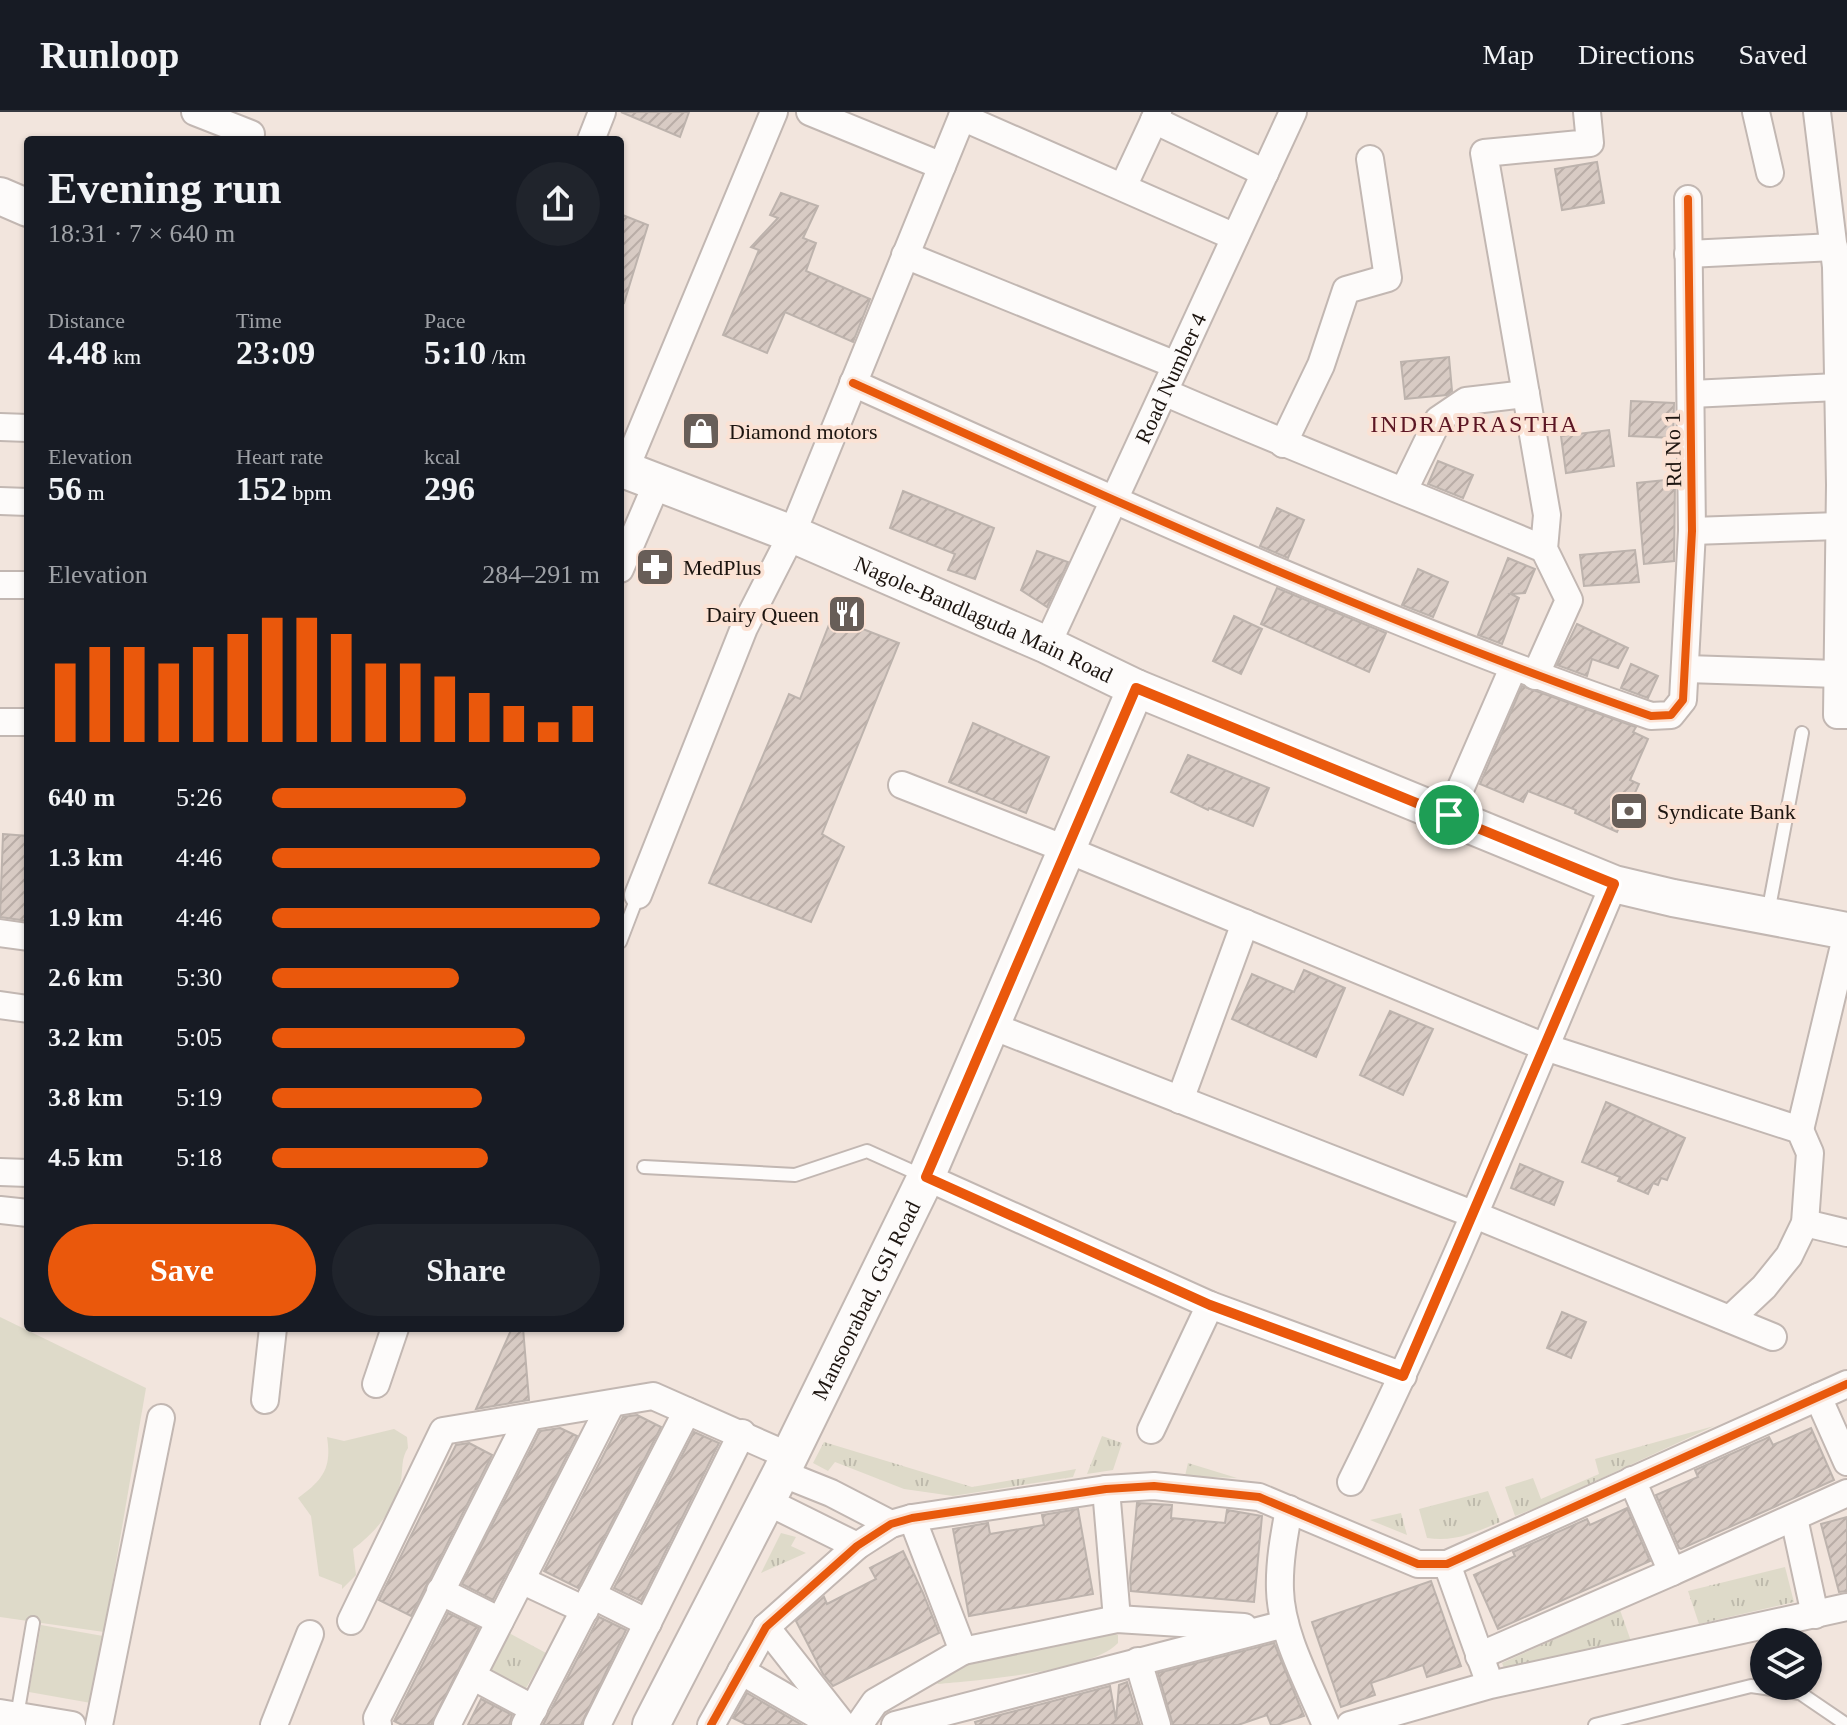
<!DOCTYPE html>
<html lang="en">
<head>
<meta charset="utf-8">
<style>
  :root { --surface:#171b24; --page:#20242c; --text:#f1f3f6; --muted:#9ea1a6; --line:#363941; --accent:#ea580c }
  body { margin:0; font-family:Georgia,serif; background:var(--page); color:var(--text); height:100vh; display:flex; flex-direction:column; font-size:30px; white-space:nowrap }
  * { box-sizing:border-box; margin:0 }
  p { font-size:26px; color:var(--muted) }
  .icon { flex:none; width:44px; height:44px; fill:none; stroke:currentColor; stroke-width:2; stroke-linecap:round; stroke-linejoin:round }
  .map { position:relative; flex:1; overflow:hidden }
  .side { position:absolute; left:24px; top:24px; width:600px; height:1196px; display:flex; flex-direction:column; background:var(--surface); border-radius:8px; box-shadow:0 2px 6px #0004 }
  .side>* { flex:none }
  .buttons { position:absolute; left:1750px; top:1516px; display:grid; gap:16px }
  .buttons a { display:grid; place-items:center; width:72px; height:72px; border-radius:50%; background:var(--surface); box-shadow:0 2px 6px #0004; font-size:40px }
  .pin { position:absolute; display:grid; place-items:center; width:68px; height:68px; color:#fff; margin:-34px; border:4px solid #fff; border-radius:50%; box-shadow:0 2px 8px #0007 }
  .round { display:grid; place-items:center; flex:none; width:84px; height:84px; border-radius:42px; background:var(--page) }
  .head { display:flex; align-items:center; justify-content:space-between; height:136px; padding:0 24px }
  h1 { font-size:44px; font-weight:700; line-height:60px }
  .figures { display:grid; grid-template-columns:repeat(3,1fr); gap:12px; height:136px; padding:8px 24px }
  .figures div { display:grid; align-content:center }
  .figures b { font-size:34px; font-weight:700 }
  .figures small { font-size:22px; font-weight:400 }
  .figures p { font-size:22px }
  .chart { height:224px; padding:16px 24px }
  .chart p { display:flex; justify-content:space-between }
  .chart svg { width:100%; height:144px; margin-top:8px; stroke:var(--accent); stroke-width:6 }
  .cta { display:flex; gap:16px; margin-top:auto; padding:16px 24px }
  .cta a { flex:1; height:92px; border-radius:48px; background:var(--accent); color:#fff; font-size:32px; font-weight:700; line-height:92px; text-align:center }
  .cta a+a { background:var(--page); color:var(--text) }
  ul { padding:0 24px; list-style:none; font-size:26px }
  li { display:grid; grid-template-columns:128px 96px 1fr; align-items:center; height:60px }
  li i { height:20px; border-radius:10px; background:var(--accent) }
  header { display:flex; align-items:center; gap:48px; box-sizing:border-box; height:112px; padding:0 40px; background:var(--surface); border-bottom:2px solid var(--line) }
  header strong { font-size:38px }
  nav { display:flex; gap:44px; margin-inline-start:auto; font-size:28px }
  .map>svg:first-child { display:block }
</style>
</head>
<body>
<header>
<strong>Runloop</strong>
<nav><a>Map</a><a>Directions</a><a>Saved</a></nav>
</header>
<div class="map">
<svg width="1847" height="1613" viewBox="0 0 1847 1613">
  <defs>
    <pattern id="grass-tufts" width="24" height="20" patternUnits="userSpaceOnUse" patternTransform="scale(2)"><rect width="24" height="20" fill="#dedac9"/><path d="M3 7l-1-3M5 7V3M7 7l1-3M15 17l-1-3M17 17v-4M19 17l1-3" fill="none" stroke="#bebaac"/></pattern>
    <pattern id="building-hatch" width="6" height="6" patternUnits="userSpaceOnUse" patternTransform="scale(2)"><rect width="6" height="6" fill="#d8cbc4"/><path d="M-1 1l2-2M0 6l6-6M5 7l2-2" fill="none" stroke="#b9ada7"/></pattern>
  </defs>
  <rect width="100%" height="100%" fill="#f2e5dd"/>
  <g fill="url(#grass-tufts)">
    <path d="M1714,1314L1544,1393L1515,1404L1505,1375L1533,1366L1541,1387L1599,1362L1595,1347Z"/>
    <path d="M1102,1324L1122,1331L1113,1358L1087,1362Z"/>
    <path d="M824,1330L972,1375L1076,1357L1073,1365L953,1384L904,1377L835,1350L828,1359L813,1351Z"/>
    <path d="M1188,1351L1237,1366L1185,1364Z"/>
    <path d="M1488,1379L1500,1410C1474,1421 1455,1430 1427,1426L1419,1397Z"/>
    <path d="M1401,1401L1407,1423L1370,1408Z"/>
    <path d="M781,1421L796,1425L791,1434L806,1441L761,1461Z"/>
    <path d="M1785,1455L1794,1490L1699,1512L1688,1479Z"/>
    <path d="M1620,1498L1632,1532L1506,1561L1502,1551Z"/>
    <path d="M509,1521L546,1541L525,1578L489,1559Z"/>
  </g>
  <g fill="#dedac9">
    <path d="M0,1205L146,1276L104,1520L0,1505Z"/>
    <path d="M394,1317L407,1325L408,1336C401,1346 403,1357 401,1368C394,1398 377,1419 353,1437L356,1463L342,1477V1473L319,1464L311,1404L298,1386C323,1368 332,1356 327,1325L344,1329Z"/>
    <path d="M41,1513L103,1524L91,1591L29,1580Z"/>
    <path d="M1101,1518L1118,1523V1531C1091,1560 979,1568 938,1572L929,1563L938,1553Z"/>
  </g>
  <g fill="url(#building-hatch)" stroke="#bdb3ad" stroke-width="2">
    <path d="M621,0H689L680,25Z"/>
    <path d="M1597,50L1604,91L1562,98L1555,57Z"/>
    <path d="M781,81L818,94L803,126L816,131L806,159L870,187L853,230L785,200L767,241L723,223L759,138L751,135L778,106L770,103Z"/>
    <path d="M620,102L648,113L624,191L620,190Z"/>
    <path d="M1449,245L1452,279L1447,283L1405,287L1401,250Z"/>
    <path d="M1631,289L1674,291L1673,326L1629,324Z"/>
    <path d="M1609,318L1614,354L1566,361L1561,324Z"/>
    <path d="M1438,349L1473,363L1463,386L1428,372Z"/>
    <path d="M1675,367L1674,449L1644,452L1637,371Z"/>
    <path d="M903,379L994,416L975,467L948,458L955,442L890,416Z"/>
    <path d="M1277,396L1304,408L1288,446L1260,434Z"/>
    <path d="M1635,438L1639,470L1584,474L1580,443Z"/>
    <path d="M1037,439L1068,450L1047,495L1021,478Z"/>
    <path d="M1508,446L1535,457L1525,481L1511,482L1519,486L1502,532L1478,523Z"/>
    <path d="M1418,457L1448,470L1433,505L1402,493Z"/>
    <path d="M1277,476L1386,521L1369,560L1261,512Z"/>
    <path d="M1234,504L1262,517L1241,562L1213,549Z"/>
    <path d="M832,505L899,531L822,722L844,735L811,810L709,771L789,582L800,587Z"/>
    <path d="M1577,512L1628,536L1618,556L1592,547L1587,564L1557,553Z"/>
    <path d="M1631,552L1658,564L1648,586L1621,576Z"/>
    <path d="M1522,574L1636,615L1633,620L1648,627L1630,668L1639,672L1617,720L1575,701L1576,698L1528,679L1523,690L1480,672Z"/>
    <path d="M973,611L1049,645L1026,701L949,670Z"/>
    <path d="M1188,643L1269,676L1253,714L1209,696L1208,698L1171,680Z"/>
    <path d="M3,722L28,724V809L0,805Z"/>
    <path d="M1304,858L1345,876L1316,945L1232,907L1252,862L1294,880Z"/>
    <path d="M1390,899L1433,917L1403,983L1360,963Z"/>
    <path d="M1606,990L1685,1026L1667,1068L1661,1066L1658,1073L1653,1071L1648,1082L1618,1069L1620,1065L1582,1050Z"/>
    <path d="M1520,1052L1563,1070L1554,1093L1511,1076Z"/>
    <path d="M1562,1200L1586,1210L1571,1246L1547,1236Z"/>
    <path d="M512,1216H523L529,1288L476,1297Z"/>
    <path d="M637,1303L661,1315L578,1476L544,1459L623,1305Z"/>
    <path d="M560,1316L577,1324L493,1488L462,1472L540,1319Z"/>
    <path d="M1811,1316L1834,1368L1681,1437L1679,1436L1656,1383L1698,1365L1695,1358L1769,1325L1773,1333Z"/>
    <path d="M694,1320L719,1331L641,1489L614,1476Z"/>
    <path d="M469,1331L492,1343L411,1504L379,1488L456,1333Z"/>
    <path d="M1137,1391L1172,1393L1171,1406L1225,1411L1227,1398L1262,1404L1254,1490L1131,1479L1130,1466Z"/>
    <path d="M1627,1396L1650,1449L1498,1517L1474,1463L1515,1444L1513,1440L1587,1407L1590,1413Z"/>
    <path d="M1078,1397L1093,1482L969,1504L953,1417L988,1411L990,1422L1044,1413L1042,1403Z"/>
    <path d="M1847,1405V1479L1839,1480L1821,1412Z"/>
    <path d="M903,1439L923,1481L939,1521L833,1574L823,1562L796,1509L824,1485L827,1492L876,1467L870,1456Z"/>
    <path d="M1431,1469L1461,1554L1427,1565L1423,1553L1371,1571L1375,1583L1341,1595L1312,1510Z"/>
    <path d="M448,1501L479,1516L431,1613H402L394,1609Z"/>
    <path d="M599,1505L626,1518L581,1613H543Z"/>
    <path d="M1274,1531L1304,1604L1277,1613H1271L1267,1603L1238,1613H1173L1158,1561Z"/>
    <path d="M1127,1570L1140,1613H976L975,1610L992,1605L1110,1574L1116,1608L1119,1573Z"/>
    <path d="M747,1581L802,1613H747L733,1606Z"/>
    <path d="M481,1587L512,1603L509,1613H468Z"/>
  </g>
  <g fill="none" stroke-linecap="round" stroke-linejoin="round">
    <defs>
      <g id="lane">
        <path d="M1768,801L1802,621"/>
        <path d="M620,830L638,783"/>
        <path d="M644,1055L795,1063L867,1039L923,1064"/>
        <path d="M17,1604L33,1511"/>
        <path d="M1595,1613L1751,1574L1800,1581L1847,1613"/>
      </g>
      <g id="street">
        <path d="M195,0L251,22"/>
        <path d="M810,0L942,54"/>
        <path d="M1756,0L1770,61"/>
        <path d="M1817,0L1836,155L1840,373L1837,603H1847"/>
        <path d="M962,5L1235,125"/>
        <path d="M1154,8L1265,61"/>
        <path d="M591,28L602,0"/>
        <path d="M1123,75L1158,0"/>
        <path d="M1688,142L1834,135"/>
        <path d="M905,143L1176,253"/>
        <path d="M853,271C1115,389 1379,510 1651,604L1671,603L1683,588L1692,419L1688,87"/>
        <path d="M1164,280C1290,335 1417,384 1544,437"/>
        <path d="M1691,282L1838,275"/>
        <path d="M0,315L28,316"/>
        <path d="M1283,332L1321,253L1346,178L1388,166L1370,47"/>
        <path d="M625,358L774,0"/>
        <path d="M1404,378L1438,308L1466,289L1526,282"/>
        <path d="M0,389L28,390"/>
        <path d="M1692,419L1839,414"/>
        <path d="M620,457L658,369"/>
        <path d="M0,473H28"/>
        <path id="s1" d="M1047,533L1293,0"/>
        <path d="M1686,557L1837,562"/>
        <path d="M1535,564L1569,488L1544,437L1547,403L1484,41L1590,31L1587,0"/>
        <path d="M0,610H28"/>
        <path d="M902,673L1068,738L1545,935L1800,1018L1810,1041L1805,1111L1789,1144L1764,1175L1730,1207"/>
        <path d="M1449,703L1513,556"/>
        <path d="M638,783L744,516L792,422L964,0"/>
        <path d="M0,821L28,825"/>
        <path d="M0,893L28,897"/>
        <path d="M992,914L1475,1103L1773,1225"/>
        <path d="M1180,988L1245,811"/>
        <path d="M1800,1018L1847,821"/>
        <path d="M0,1060L28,1061"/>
        <path d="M926,1065L1210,1193L1403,1264"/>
        <path d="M0,1098L28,1101"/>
        <path d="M1805,1111L1847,1121"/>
        <path d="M376,1272L395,1216"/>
        <path d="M1818,1285L1847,1350"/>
        <path d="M265,1288L273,1216"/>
        <path d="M1151,1318L1210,1193"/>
        <path d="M781,1361L831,1381L891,1412"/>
        <path d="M1632,1368L1672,1460L1847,1381"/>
        <path d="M1351,1370C1448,1175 1529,972 1614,772"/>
        <path d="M1106,1377L1117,1507"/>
        <path d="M766,1389L857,1434"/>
        <path d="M1289,1397C1284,1424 1279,1451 1280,1478C1281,1522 1309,1572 1326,1613"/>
        <path d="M1794,1406L1815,1503"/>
        <path d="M1447,1452L1486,1561"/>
        <path d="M521,1468L585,1498"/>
        <path d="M440,1479L500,1509"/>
        <path d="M592,1483L648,1511"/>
        <path d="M351,1509L443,1319L653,1284L789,1344"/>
        <path d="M766,1515L843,1613"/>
        <path d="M963,1539L1117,1507L1244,1515"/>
        <path d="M1479,1544L1672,1460"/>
        <path d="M1138,1549L1157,1613"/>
        <path d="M741,1559L834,1613"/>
        <path d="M472,1564L534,1597"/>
        <path d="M0,1601L72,1613"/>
        <path d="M99,1613L161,1306"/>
        <path d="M274,1613L310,1522"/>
        <path d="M378,1613L377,1606L529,1305"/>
        <path d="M447,1613L611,1292"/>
        <path d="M525,1613L687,1299"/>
        <path d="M597,1613L742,1321"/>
        <path d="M711,1613L766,1515L857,1434L891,1412L912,1406L1106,1377L1154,1374L1259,1385L1418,1452H1447L1847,1272"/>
        <path d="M859,1613L875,1590L963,1539L912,1406"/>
        <path d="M895,1613L1285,1512"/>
        <path d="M1350,1613L1490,1573L1847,1495"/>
      </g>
      <g id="secondary">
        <path d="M0,84L28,96"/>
        <path id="s2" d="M620,356L792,422L1047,533L1136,576L1614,772L1673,786L1847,819"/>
        <path id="s3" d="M651,1613L781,1361L926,1065L1136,576"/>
      </g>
    </defs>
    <use href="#lane" stroke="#c2b7b2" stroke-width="16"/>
    <use href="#street" stroke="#c2b7b2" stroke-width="30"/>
    <use href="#secondary" stroke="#c2b7b2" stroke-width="40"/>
    <use href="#lane" stroke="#fdfbfa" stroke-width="12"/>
    <use href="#street" stroke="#fdfbfa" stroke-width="26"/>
    <use href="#secondary" stroke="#fdfbfa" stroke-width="36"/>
    <defs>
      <g id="cycleway">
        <path d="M853,271C1115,389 1379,510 1651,604L1671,603L1683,588L1692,419L1688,87"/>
        <path d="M711,1613L766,1515L857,1434L891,1412L912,1406L1106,1377L1154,1374L1259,1385L1418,1452H1447L1847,1272"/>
      </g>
    </defs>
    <use href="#cycleway" stroke="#fbe2d4" stroke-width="13"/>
    <use href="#cycleway" stroke="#e8590c" stroke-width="8"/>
  </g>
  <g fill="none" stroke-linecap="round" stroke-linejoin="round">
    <defs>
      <path id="route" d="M1136,576L1614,772L1403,1264L1210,1193L926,1065Z"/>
    </defs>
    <use href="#route" stroke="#fff" stroke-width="16"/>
    <use href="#route" stroke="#ea580c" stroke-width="10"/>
  </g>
  <defs>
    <symbol id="shop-square" viewBox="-11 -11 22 22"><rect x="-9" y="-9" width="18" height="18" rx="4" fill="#685e58" stroke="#fbe2d4"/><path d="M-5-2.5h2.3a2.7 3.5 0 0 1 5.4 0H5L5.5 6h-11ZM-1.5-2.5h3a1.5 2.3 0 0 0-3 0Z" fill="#fff"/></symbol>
    <symbol id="pharmacy-square" viewBox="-11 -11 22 22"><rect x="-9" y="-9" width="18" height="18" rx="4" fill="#685e58" stroke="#fbe2d4"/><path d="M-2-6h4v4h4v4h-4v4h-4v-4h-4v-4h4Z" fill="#fff"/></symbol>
    <symbol id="restaurant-square" viewBox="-11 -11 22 22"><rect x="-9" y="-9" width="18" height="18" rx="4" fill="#685e58" stroke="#fbe2d4"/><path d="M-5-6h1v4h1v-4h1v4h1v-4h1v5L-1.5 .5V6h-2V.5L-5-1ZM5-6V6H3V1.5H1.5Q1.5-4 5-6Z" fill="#fff"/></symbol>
    <symbol id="bank-square" viewBox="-11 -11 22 22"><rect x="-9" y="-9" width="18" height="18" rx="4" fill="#685e58" stroke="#fbe2d4"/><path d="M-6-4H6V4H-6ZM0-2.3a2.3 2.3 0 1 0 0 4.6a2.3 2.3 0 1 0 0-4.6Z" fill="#fff"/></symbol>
  </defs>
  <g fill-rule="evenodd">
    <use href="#shop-square" x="679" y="297" width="44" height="44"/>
    <use href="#pharmacy-square" x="633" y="433" width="44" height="44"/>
    <use href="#restaurant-square" x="825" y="480" width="44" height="44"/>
    <use href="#bank-square" x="1607" y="677" width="44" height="44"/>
  </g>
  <g text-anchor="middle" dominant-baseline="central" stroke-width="8" stroke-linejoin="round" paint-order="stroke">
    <g font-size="22" fill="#1d1510" stroke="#fbe2d4">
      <text stroke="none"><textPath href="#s1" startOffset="294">Road Number 4</textPath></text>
      <text transform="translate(1673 338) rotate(-91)">Rd No 1</text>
      <text stroke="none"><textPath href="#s2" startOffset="394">Nagole-Bandlaguda Main Road</textPath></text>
      <text stroke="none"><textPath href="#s3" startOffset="476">Mansoorabad, GSI Road</textPath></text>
    </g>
    <g font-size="22" fill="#1d1510" stroke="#fbe2d4" text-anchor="start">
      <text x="729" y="319">Diamond motors</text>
      <text x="683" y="455">MedPlus</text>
      <text x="819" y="502" text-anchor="end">Dairy Queen</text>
      <text x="1657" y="699">Syndicate Bank</text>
    </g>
    <g font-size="24" letter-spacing="2" fill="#5c1624" stroke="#fbe2d4">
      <text x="1475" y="312">INDRAPRASTHA</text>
    </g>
  </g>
</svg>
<div class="buttons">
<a><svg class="icon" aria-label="layers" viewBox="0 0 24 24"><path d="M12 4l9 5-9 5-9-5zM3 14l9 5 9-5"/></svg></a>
</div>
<div class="pin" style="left:1449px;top:703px;background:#1e9e55"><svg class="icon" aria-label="arrive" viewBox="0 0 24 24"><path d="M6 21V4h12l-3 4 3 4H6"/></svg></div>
<section class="side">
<div class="head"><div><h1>Evening run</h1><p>18:31 · 7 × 640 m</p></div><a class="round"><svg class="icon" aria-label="share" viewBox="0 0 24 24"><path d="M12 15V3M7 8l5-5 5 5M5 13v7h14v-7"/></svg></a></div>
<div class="figures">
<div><p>Distance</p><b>4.48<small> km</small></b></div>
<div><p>Time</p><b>23:09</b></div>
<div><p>Pace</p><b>5:10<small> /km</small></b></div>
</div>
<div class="figures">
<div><p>Elevation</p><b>56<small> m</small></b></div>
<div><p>Heart rate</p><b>152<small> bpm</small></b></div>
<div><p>kcal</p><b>296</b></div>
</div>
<div class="chart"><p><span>Elevation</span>284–291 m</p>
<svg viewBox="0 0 160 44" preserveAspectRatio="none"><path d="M5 44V20M15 44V15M25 44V15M35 44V20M45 44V15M55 44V11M65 44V6M75 44V6M85 44V11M95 44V20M105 44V20M115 44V24M125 44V29M135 44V33M145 44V38M155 44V33"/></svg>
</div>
<ul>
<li><b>640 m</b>5:26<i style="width:59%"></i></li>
<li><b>1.3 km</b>4:46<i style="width:100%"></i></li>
<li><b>1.9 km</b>4:46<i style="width:100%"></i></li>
<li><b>2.6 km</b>5:30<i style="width:57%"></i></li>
<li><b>3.2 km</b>5:05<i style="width:77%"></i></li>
<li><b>3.8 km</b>5:19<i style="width:64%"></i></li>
<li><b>4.5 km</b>5:18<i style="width:66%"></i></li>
</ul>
<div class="cta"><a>Save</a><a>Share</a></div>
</section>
</div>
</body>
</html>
